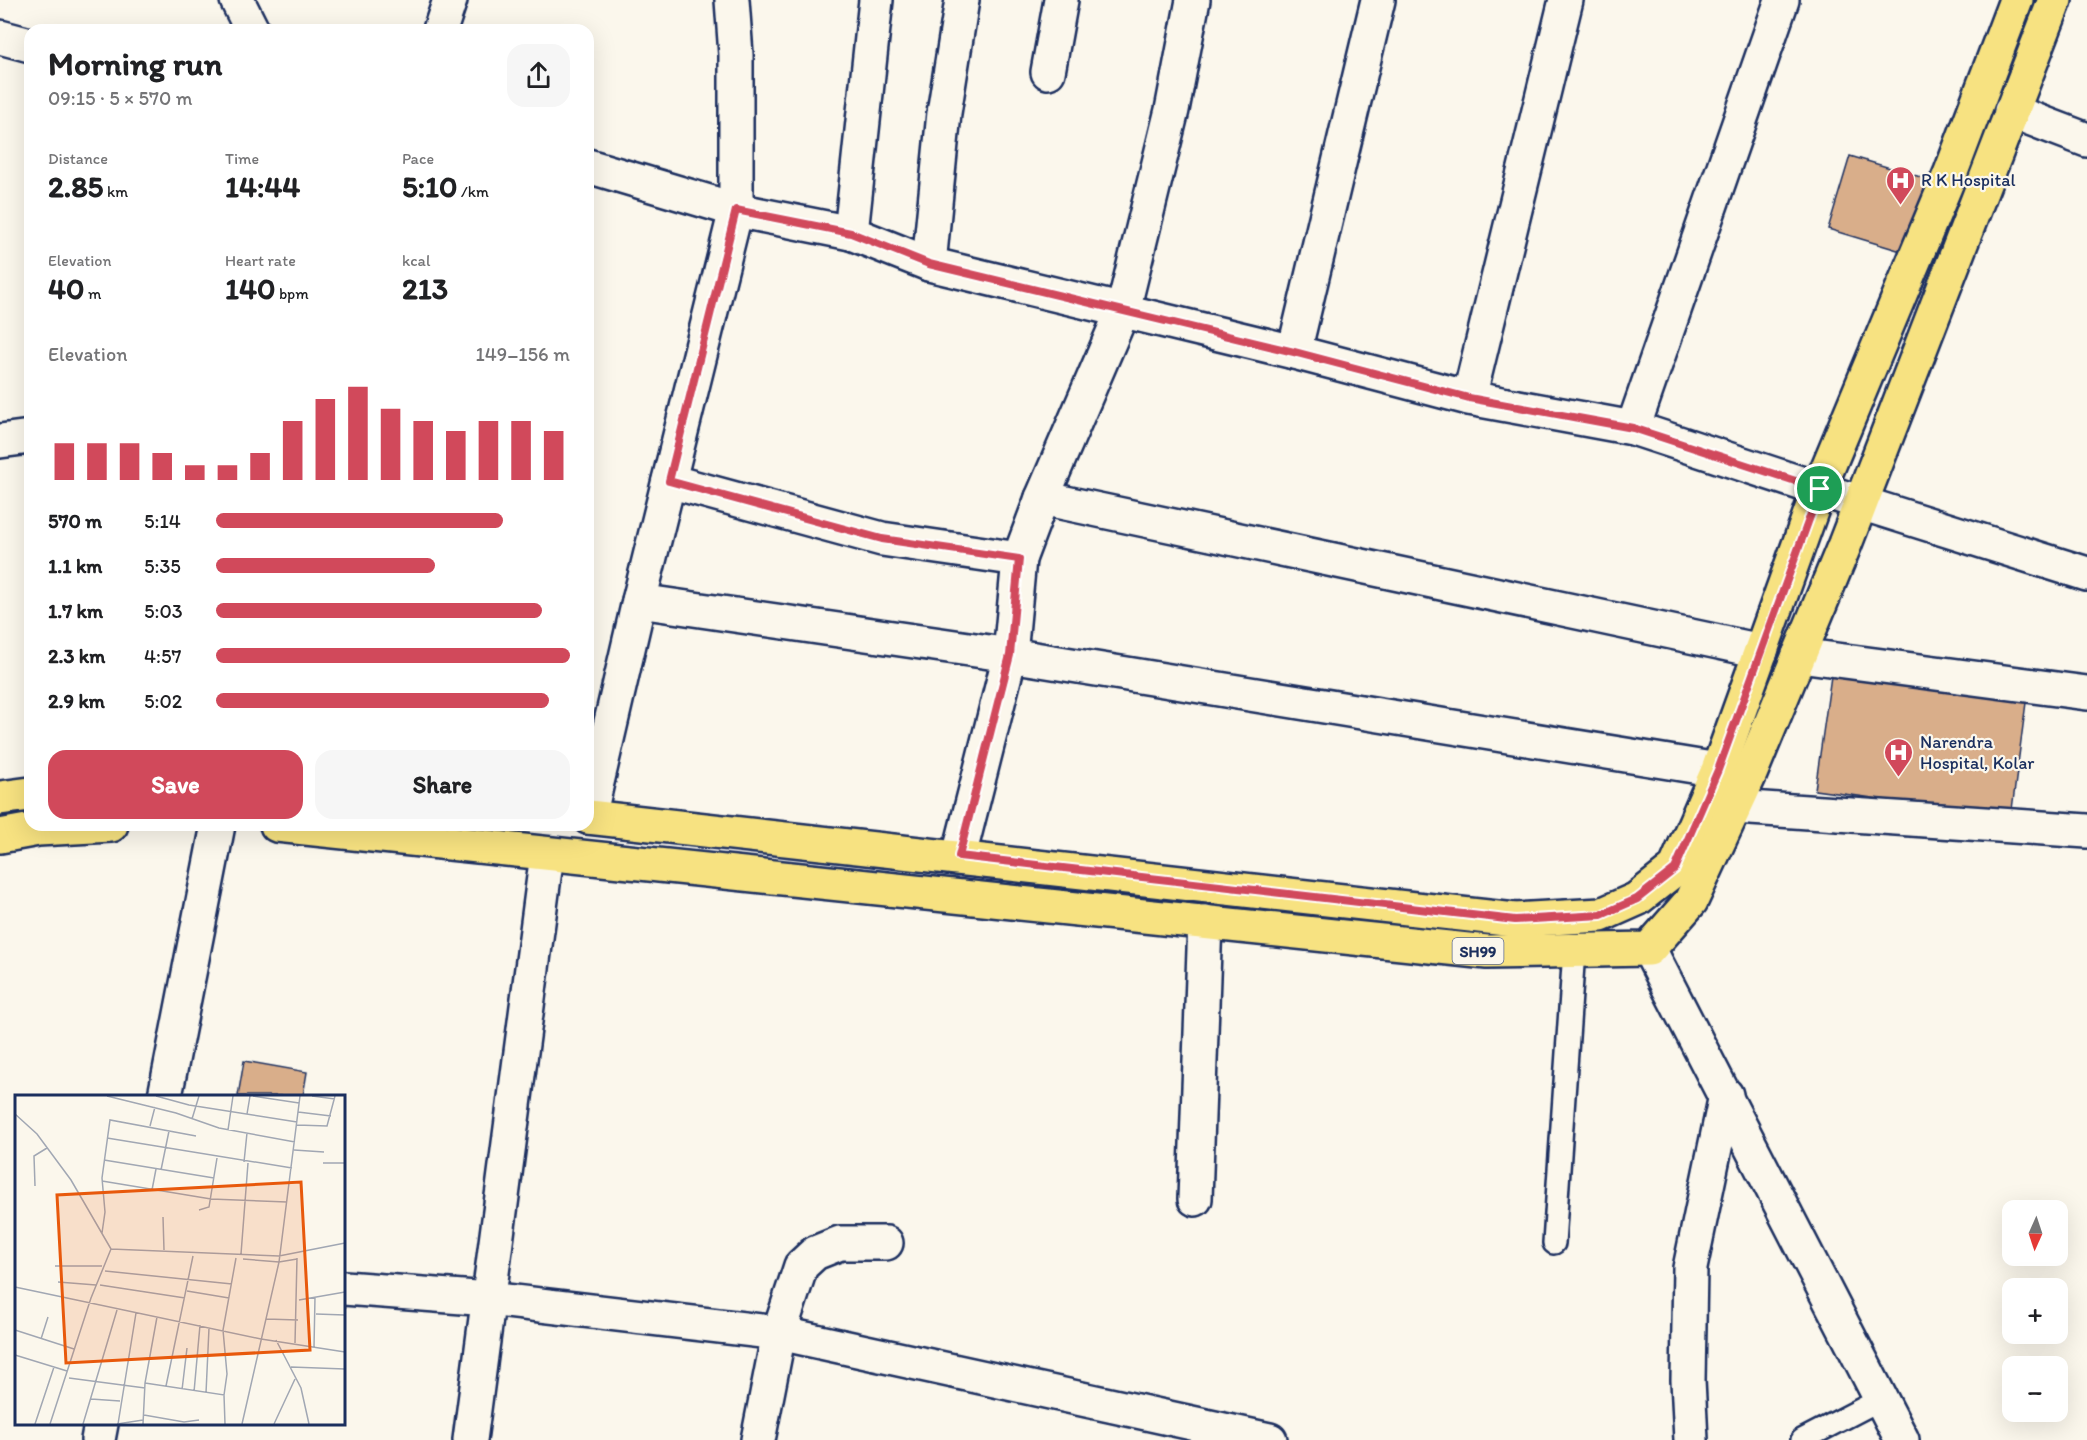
<!DOCTYPE html>
<html lang="en">
<head>
<meta charset="utf-8">
<style>
  :root { --surface:#fff; --page:#f6f6f6; --text:#202124; --muted:#757577; --accent:#d1495b }
  body { margin:0; font-family:Itim,sans-serif; background:var(--page); color:var(--text); height:100vh; display:flex; flex-direction:column; font-size:22px; white-space:nowrap }
  * { box-sizing:border-box; margin:0 }
  p { font-size:20px; color:var(--muted) }
  .icon { flex:none; width:33px; height:33px; fill:none; stroke:currentColor; stroke-width:2; stroke-linecap:round; stroke-linejoin:round }
  .map { position:relative; flex:1; overflow:hidden }
  .drawer { position:absolute; left:24px; top:24px; width:570px; height:807px; display:flex; flex-direction:column; background:var(--surface); border-radius:18px; box-shadow:0 6px 24px #0002 }
  .drawer>* { flex:none }
  .needle { width:39px; rotate:183deg }
  .buttons { position:absolute; left:2002px; top:1200px; display:grid; gap:12px }
  .buttons a { display:grid; place-items:center; width:66px; height:66px; border-radius:12px; background:var(--surface); box-shadow:0 6px 24px #0002; font-size:30px }
  .pin { position:absolute; display:grid; place-items:center; width:51px; height:51px; color:#fff; margin:-26px; border:3px solid #fff; border-radius:50%; box-shadow:0 2px 6px #0007 }
  .round { display:grid; place-items:center; flex:none; width:63px; height:63px; border-radius:18px; background:var(--page) }
  .overview { display:flex; align-items:center; justify-content:space-between; height:102px; padding:0 24px }
  h1 { font-size:33px; font-weight:700; line-height:45px }
  .metrics { display:grid; grid-template-columns:repeat(3,1fr); gap:9px; height:102px; padding:6px 24px }
  .metrics div { display:grid; align-content:center }
  .metrics b { font-size:30px; font-weight:700 }
  .metrics small { font-size:16px; font-weight:400 }
  .metrics p { font-size:16px }
  .chart { height:168px; padding:12px 24px }
  .chart p { display:flex; justify-content:space-between }
  .chart svg { width:100%; height:108px; margin-top:6px; stroke:var(--accent); stroke-width:6 }
  .action { display:flex; gap:12px; margin-top:auto; padding:12px 24px }
  .action a { flex:1; height:69px; border-radius:18px; background:var(--accent); color:#fff; font-size:24px; font-weight:700; line-height:69px; text-align:center }
  .action a+a { background:var(--page); color:var(--text) }
  ul { padding:0 24px; list-style:none; font-size:20px }
  li { display:grid; grid-template-columns:96px 72px 1fr; align-items:center; height:45px }
  li i { height:15px; border-radius:8px; background:var(--accent) }
  .map>svg:first-child { display:block }
</style>
</head>
<body>
<div class="map">
<svg width="2087" height="1440" viewBox="0 0 2087 1440">
  <rect width="100%" height="100%" fill="#fbf7ec"/>
  <filter id="ink" filterUnits="userSpaceOnUse"><feTurbulence type="fractalNoise" baseFrequency=".0167" numOctaves="2"/><feDisplacementMap in="SourceGraphic" scale="12" xChannelSelector="R" yChannelSelector="G"/><feConvolveMatrix kernelMatrix="1 2 1 2 8 2 1 2 1" color-interpolation-filters="sRGB"/></filter>
  <g filter="url(#ink)">
    <g fill="#d9ae8a" stroke="#1b2f5e" stroke-width="1.5">
      <path d="M1850,156L1934,181L1911,254L1828,229Z"/>
      <path d="M1832,669L2027,695L2011,817L1815,790Z"/>
      <path d="M244,1061L307,1072L303,1096H238Z"/>
    </g>
    <g fill="none" stroke-linecap="round" stroke-linejoin="round">
      <defs>
        <g id="lane">
          <path d="M1554,1243L1574,950"/>
          <path d="M1802,1440L1881,1399"/>
        </g>
        <g id="street">
          <path d="M237,0L252,30"/>
          <path d="M0,37L30,45"/>
          <path d="M1048,72L1061,0"/>
          <path d="M2011,111L2087,140"/>
          <path d="M588,166L736,210L851,233L929,264L1294,352L1469,398L1633,428L1861,503L2087,574"/>
          <path d="M851,233L876,0"/>
          <path d="M929,264L944,113L962,0"/>
          <path d="M1294,352L1378,0"/>
          <path d="M1469,398L1566,0"/>
          <path d="M1633,428L1782,0"/>
          <path d="M0,441L30,437"/>
          <path d="M669,481L882,539L1019,559"/>
          <path d="M1042,498L1761,651"/>
          <path d="M639,601L1010,655L1718,770"/>
          <path d="M1799,655L2087,693"/>
          <path d="M1735,807L2087,831"/>
          <path d="M589,817L639,601L736,210V55L732,0"/>
          <path d="M959,856L1010,655L1019,559L1042,498L1123,310L1172,110L1193,0"/>
          <path d="M1195,1199L1205,922"/>
          <path d="M344,1288L489,1299L779,1333L1270,1440"/>
          <path d="M470,1440L547,854"/>
          <path d="M758,1440L779,1333L801,1266L815,1253L840,1243H886"/>
          <path d="M1691,1440L1688,1380L1690,1268L1726,1095"/>
        </g>
        <g id="secondary">
          <path d="M440,30L450,0"/>
          <path d="M1649,949L1902,1440"/>
          <path d="M165,1096L218,825"/>
          <path d="M98,1440L101,1424"/>
        </g>
        <g id="primary">
          <path d="M0,798L30,794"/>
          <path d="M588,817L1515,920L1601,915L1637,899L1675,869L1718,770L1819,489L1951,172L2016,0"/>
          <path d="M277,825L1487,952L1649,949L1691,901L1750,774L1845,544L2055,0"/>
          <path d="M0,836L38,829L111,825"/>
        </g>
      </defs>
      <use href="#lane" stroke="#1b2f5e" stroke-width="26"/>
      <use href="#street" stroke="#1b2f5e" stroke-width="38"/>
      <use href="#secondary" stroke="#1b2f5e" stroke-width="38"/>
      <use href="#primary" stroke="#1b2f5e" stroke-width="38"/>
      <use href="#lane" stroke="#fbf7ec" stroke-width="21"/>
      <use href="#street" stroke="#fbf7ec" stroke-width="33"/>
      <use href="#secondary" stroke="#fbf7ec" stroke-width="33"/>
      <use href="#primary" stroke="#f7e281" stroke-width="33"/>
    </g>
  </g>
  <g fill="none" stroke-linecap="round" stroke-linejoin="round" filter="url(#ink)">
    <defs>
      <path id="route" d="M736,210L851,233L929,264L1294,352L1469,398L1633,428L1820,489L1718,770L1675,869L1637,899L1601,915L1515,920L959,856L1010,655L1019,559L882,539L669,481Z"/>
    </defs>
    <use href="#route" stroke="#fff" stroke-width="12"/>
    <use href="#route" stroke="#d1495b" stroke-width="8"/>
  </g>
  <defs>
    <symbol id="hospital-pin" viewBox="-11 -11 22 30"><path d="M0 17L-7.5 6A9.5 9.5 0 1 1 7.5 6Z" fill="#d1495b" stroke="#fbf7ec"/><path d="M-5-5h3v3.5h4V-5h3V5h-3V1.5h-4V5h-3Z" fill="#fff"/></symbol>
  </defs>
  <g fill-rule="evenodd">
    <use href="#hospital-pin" x="1884" y="164" width="33" height="45"/>
    <use href="#hospital-pin" x="1882" y="736" width="33" height="45"/>
  </g>
  <g text-anchor="middle" dominant-baseline="central" stroke-width="4.5" stroke-linejoin="round" paint-order="stroke">
    <rect fill="#fbf7ec" stroke="#5e6b89" stroke-width="1.5" x="1452.5" y="938" width="51" height="26" rx="4.5"/>
    <g font-size="16" font-weight="bold" fill="#1b2f5e">
      <text x="1478" y="951">SH99</text>
    </g>
    <g font-size="18" fill="#1b2f5e" stroke="#fbf7ec" text-anchor="start">
      <text x="1921" y="180">R K Hospital</text>
      <text x="1920" y="742">Narendra<tspan x="1920" dy="21">Hospital, Kolar</tspan></text>
    </g>
  </g>
  <g transform="translate(15 1095)">
    <rect width="330" height="330" fill="#fbf7ec"/>
    <path fill="none" stroke="#a1a7b3" stroke-width="1.5" d="M92,1L161,18L204,33L280,47M141,1L174,10L282,27M238,1L284,8M297,1L320,4M283,17L316,21M0,19L22,39L56,85L96,154M232,19L235,1M177,24L184,1M282,30L312,31L320,1M135,31L140,12M213,35L218,1M92,43L277,73M279,55L309,57M89,65L199,83M229,67L232,38M308,68H330M146,75L154,36M87,86L196,104L272,107M20,91L19,61L32,53M137,95L141,74M184,115L194,112L202,63M148,122L149,155M87,138L90,117L87,83L95,25L181,41M226,159L233,68M228,164L264,167L282,164M40,171H87M90,176L217,189M43,187L81,190M85,190L170,203M0,192L246,244L330,257M172,196L214,203M284,205L330,197M301,219L330,220M251,224L283,225M0,235L59,254M26,244L33,222M261,245L286,293L294,329M280,248L282,163M299,252L300,202M0,260L52,276M276,272L330,274M54,283L130,293M130,288L209,300L212,279L208,235L221,163M151,291L178,161M167,295L172,253M179,297L185,230M191,298L194,233M209,300L210,329M76,304L105,306M129,320L169,327L184,325M20,329L39,272M35,329L76,203L96,154L264,161L330,148M68,329L102,215M102,329L128,325M103,329L121,218M128,329L130,288L142,222M227,329L264,167L285,1M259,329L280,284"/>
    <path fill="#e8590c" fill-opacity="0.15" stroke="#e8590c" stroke-width="3" d="M286,87L295,255L51,268L42,100Z"/>
    <rect width="330" height="330" fill="none" stroke="#1b2f5e" stroke-width="3"/>
  </g>
</svg>
<div class="buttons">
<a><svg class="needle" viewBox="-14 -14 28 28"><path d="M0-13l5 13h-10z" fill="#e53935"/><path d="M0 13l5-13h-10z" fill="#757577"/></svg></a>
<a>+</a>
<a>−</a>
</div>
<div class="pin" style="left:1820px;top:489px;background:#1e9e55"><svg class="icon" aria-label="arrive" viewBox="0 0 24 24"><path d="M6 21V4h12l-3 4 3 4H6"/></svg></div>
<section class="drawer">
<div class="overview"><div><h1>Morning run</h1><p>09:15 · 5 × 570 m</p></div><a class="round"><svg class="icon" aria-label="share" viewBox="0 0 24 24"><path d="M12 15V3M7 8l5-5 5 5M5 13v7h14v-7"/></svg></a></div>
<div class="metrics">
<div><p>Distance</p><b>2.85<small> km</small></b></div>
<div><p>Time</p><b>14:44</b></div>
<div><p>Pace</p><b>5:10<small> /km</small></b></div>
</div>
<div class="metrics">
<div><p>Elevation</p><b>40<small> m</small></b></div>
<div><p>Heart rate</p><b>140<small> bpm</small></b></div>
<div><p>kcal</p><b>213</b></div>
</div>
<div class="chart"><p><span>Elevation</span>149–156 m</p>
<svg viewBox="0 0 160 44" preserveAspectRatio="none"><path d="M5 44V29M15 44V29M25 44V29M35 44V33M45 44V38M55 44V38M65 44V33M75 44V20M85 44V11M95 44V6M105 44V15M115 44V20M125 44V24M135 44V20M145 44V20M155 44V24"/></svg>
</div>
<ul>
<li><b>570 m</b>5:14<i style="width:81%"></i></li>
<li><b>1.1 km</b>5:35<i style="width:62%"></i></li>
<li><b>1.7 km</b>5:03<i style="width:92%"></i></li>
<li><b>2.3 km</b>4:57<i style="width:100%"></i></li>
<li><b>2.9 km</b>5:02<i style="width:94%"></i></li>
</ul>
<div class="action"><a>Save</a><a>Share</a></div>
</section>
</div>
</body>
</html>
